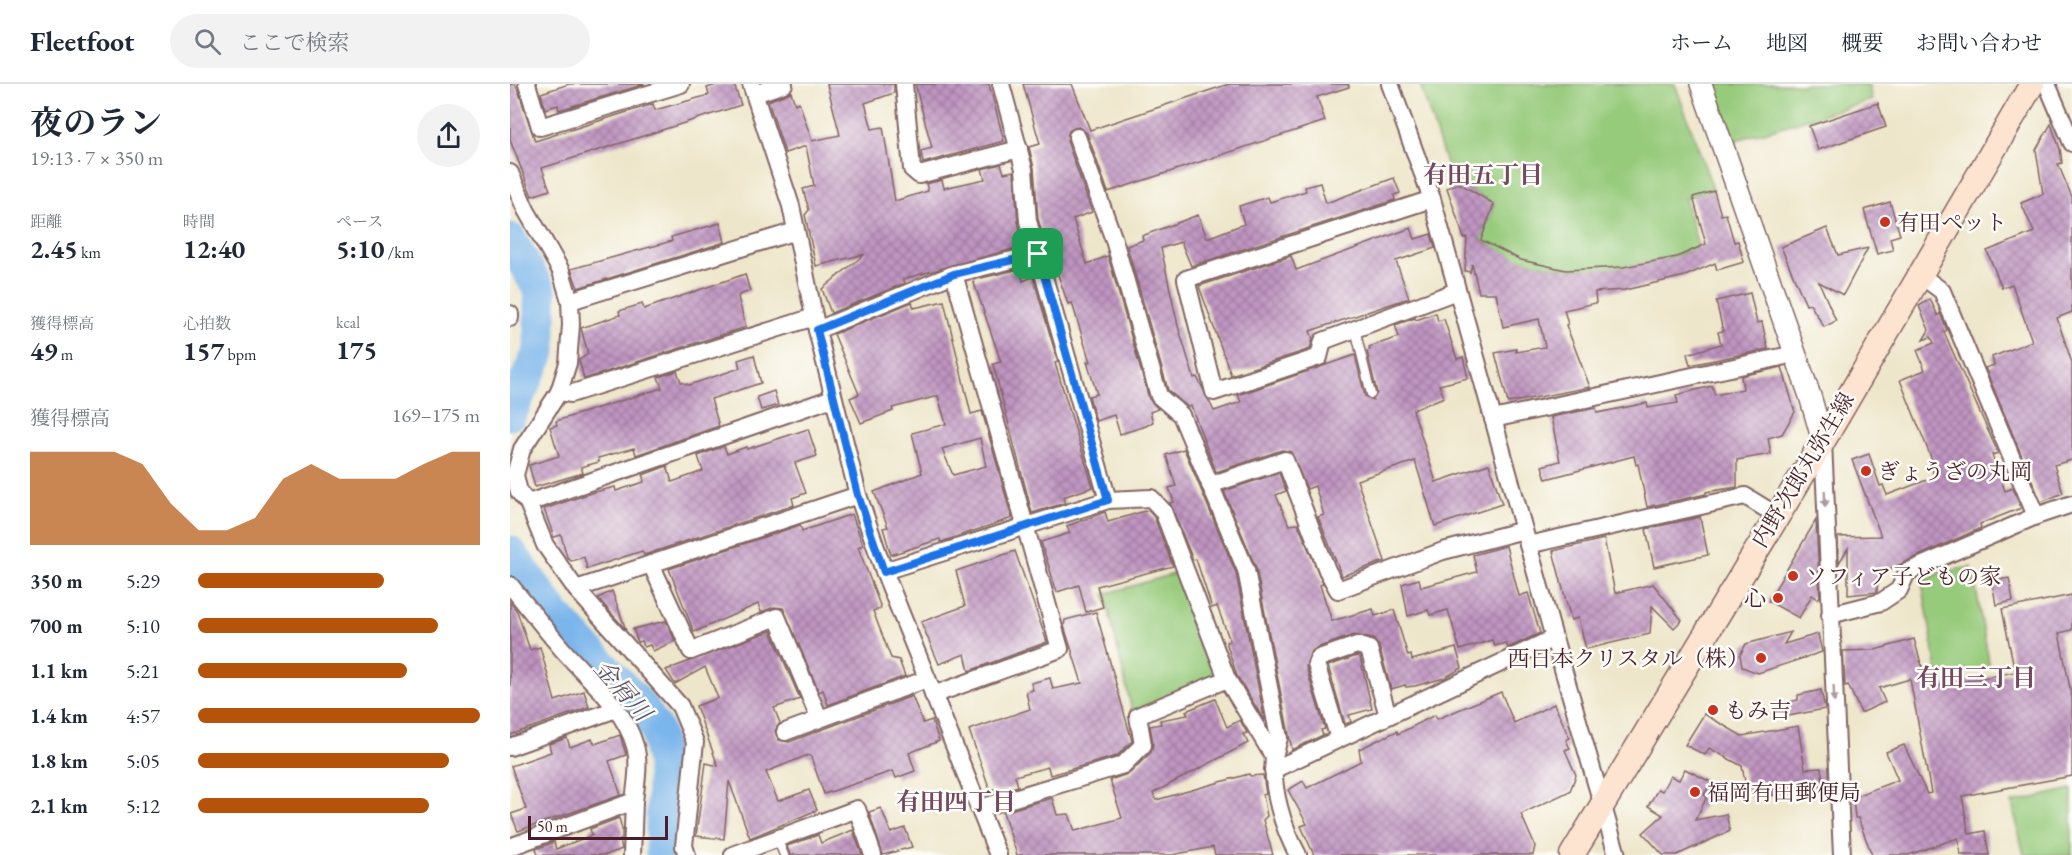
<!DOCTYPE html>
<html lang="ja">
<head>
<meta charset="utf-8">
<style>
  :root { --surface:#fff; --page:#f2f2f3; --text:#1f2937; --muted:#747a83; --line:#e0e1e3; --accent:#b45309 }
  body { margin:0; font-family:"EB Garamond","Noto Serif JP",serif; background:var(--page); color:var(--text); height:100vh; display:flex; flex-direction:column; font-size:22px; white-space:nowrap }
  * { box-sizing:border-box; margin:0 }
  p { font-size:20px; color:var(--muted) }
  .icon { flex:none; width:33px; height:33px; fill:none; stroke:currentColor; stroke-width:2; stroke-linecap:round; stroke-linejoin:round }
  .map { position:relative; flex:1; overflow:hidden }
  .details { display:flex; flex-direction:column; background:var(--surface); width:510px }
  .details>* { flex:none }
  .scale { position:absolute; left:18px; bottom:15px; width:140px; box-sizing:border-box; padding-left:6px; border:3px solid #4a1f2b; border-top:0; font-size:16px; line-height:21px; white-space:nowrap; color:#4a1f2b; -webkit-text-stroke:4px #fdfcf7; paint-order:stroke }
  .pin { position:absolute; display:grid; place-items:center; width:51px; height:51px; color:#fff; margin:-26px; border-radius:12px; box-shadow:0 3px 9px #0006 }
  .round { display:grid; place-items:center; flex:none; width:63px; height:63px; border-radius:32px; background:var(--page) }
  .headline { display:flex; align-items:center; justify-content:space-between; height:102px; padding:0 30px }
  h1 { font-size:33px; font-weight:700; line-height:45px }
  .stats { display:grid; grid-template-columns:repeat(3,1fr); gap:9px; height:102px; padding:6px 30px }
  .stats div { display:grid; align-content:center }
  .stats b { font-size:26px; font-weight:700 }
  .stats small { font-size:16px; font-weight:400 }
  .stats p { font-size:16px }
  .chart { height:168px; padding:12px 30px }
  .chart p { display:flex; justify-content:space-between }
  .chart svg { width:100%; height:108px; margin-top:6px; fill:var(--accent); opacity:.7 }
  ul { padding:0 30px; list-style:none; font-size:20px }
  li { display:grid; grid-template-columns:96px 72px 1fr; align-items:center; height:45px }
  li i { height:15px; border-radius:8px; background:var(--accent) }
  header { display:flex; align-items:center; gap:36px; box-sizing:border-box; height:84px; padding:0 30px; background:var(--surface); border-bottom:2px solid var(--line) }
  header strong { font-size:28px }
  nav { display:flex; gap:33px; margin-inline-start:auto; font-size:21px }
  .search { width:420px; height:54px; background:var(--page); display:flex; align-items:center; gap:15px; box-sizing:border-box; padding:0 21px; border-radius:33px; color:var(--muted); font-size:22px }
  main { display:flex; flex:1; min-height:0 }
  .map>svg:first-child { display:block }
</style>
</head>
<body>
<header>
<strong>Fleetfoot</strong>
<div class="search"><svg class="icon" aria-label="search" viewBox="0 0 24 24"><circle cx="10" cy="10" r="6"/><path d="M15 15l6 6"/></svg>ここで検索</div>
<nav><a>ホーム</a><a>地図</a><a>概要</a><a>お問い合わせ</a></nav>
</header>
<main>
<section class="details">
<div class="headline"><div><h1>夜のラン</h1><p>19:13 · 7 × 350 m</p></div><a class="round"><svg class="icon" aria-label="share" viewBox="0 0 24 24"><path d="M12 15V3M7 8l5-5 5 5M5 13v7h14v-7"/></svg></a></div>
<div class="stats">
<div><p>距離</p><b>2.45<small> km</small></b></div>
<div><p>時間</p><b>12:40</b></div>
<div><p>ペース</p><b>5:10<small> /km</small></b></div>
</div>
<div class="stats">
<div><p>獲得標高</p><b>49<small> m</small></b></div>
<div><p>心拍数</p><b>157<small> bpm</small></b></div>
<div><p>kcal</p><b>175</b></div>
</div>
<div class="chart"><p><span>獲得標高</span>169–175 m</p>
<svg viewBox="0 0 160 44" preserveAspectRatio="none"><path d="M0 44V6L10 6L20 6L30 6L40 11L50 27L60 38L70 38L80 33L90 17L100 11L110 17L120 17L130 17L140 11L150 6L160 6V44z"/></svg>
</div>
<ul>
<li><b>350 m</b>5:29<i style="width:66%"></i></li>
<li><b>700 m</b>5:10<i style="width:85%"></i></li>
<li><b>1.1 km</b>5:21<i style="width:74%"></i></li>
<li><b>1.4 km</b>4:57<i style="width:100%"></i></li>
<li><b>1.8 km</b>5:05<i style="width:89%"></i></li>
<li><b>2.1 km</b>5:12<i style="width:82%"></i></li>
</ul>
</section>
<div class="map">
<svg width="1562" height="771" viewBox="0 0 1562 771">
  <defs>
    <pattern id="building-cross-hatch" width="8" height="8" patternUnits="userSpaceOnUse" patternTransform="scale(1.5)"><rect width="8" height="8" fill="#bf95c1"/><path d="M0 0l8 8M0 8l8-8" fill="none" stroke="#9d799d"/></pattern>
  </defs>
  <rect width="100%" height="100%" fill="#fdfcf7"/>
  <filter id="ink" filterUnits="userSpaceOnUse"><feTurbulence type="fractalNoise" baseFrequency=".0167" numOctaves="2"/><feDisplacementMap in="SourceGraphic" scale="12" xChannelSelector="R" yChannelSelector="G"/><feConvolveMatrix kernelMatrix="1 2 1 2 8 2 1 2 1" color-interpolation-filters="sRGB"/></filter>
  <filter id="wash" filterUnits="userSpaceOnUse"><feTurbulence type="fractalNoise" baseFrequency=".008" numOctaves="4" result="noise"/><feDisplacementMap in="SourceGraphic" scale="24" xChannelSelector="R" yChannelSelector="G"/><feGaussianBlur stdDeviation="1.35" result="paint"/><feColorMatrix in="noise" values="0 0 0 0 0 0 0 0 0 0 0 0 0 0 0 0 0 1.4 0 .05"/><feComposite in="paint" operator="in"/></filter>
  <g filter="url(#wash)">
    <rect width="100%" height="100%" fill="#eee6ca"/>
    <g fill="#97cb7c" stroke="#707554" stroke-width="1.5">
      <path d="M910,0H1165L1203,105L1175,114L1188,163C1136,186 1068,193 1012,176C998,172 984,163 971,156L984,120L949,99L943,101Z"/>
      <path d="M1203,0H1358L1362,16L1223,57Z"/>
      <path d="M1462,483L1480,584L1428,592L1412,498L1432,488Z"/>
      <path d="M667,489L705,588L703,595L622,627L595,510Z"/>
      <path d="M1562,705V771H1514L1502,719Z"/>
    </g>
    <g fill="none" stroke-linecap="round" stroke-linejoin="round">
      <g stroke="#7ab5eb" stroke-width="33">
        <path d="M0,155L30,207V267L0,330"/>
        <path d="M0,468L45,531L131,622L147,647L153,681L152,771"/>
      </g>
    </g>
    <g id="blocks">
      <g fill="url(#building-cross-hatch)" fill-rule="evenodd">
        <path d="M0,0H5L9,9L25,57L143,20L145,26L199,11L197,4L209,0H224L231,21L32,84L40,106L22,112L0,56Z"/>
        <path d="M59,0H135L49,26L48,21L35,25L31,9Z"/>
        <path d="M317,0H384V9L355,19L362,45L373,43L385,117L418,107L416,100L432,96L434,104L475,95L472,85L491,80L494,89L504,87L508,138L514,162L393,195L395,199L321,229L312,205L355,170L306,182L295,131L299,126L293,105L304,102L296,62L275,69L258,17L281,8L285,20L289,18L302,57L330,51Z"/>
        <path d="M405,0H479L494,57L413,79L411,67L422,64Z"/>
        <path d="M513,0H562L580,46L719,0H838L839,3L807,13L815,37L598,108L577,49L568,43L559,47L557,57L582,128L563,135L577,180L598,172L639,315L648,325L640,328L643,338L636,342L610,350L604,331L586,337L579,312L587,310L577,278H580L562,219L558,220L544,179H541L528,135L524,84L519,63L530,60Z"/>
        <path d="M1368,19L1376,43L1308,66L1299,42Z"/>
        <path d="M1541,40L1550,65L1552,79L1548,80L1562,113V228L1547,234L1562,279V376L1544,381L1553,409L1531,418L1475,284L1484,281L1482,273L1522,257L1502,200L1492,204L1477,167L1524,148L1511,119L1533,110L1526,66Z"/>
        <path d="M884,94L890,109L884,111L885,116L681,182L671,158L651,164L668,242L684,294L687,293L704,327L731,318L728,311L845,271L855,312L863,316L867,309L857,267L860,266L859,263L889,253L885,241L905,234L906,236L926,229L928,237L934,235L947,275L953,273L958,294L929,301L934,313L903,326L926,398L979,380L992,420L925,442L905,377L847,396L875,477L832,492L808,433L814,431L805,402L797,405L781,368L772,366L706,388L681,322L678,323L658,306L617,162L633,156L632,152L688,131L697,154L734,140L729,122L758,113L760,118L796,107L795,103L810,99L816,119Z"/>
        <path d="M949,99L984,120L971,156L1011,176L1056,186L1113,183L1167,173L1196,160L1183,113L1204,107L1211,131L1216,130L1224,158L1228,157L1234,178L1207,186L1205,179L1175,192L1115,206L1085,208L1086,219L1054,226L1058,240L1056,241L1080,303L998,319L985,269L1006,265V268L1035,263L1029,235L993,243L986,209H969L962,180L960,188L955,187L957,153L954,154L937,104Z"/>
        <path d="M1380,118L1390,151L1380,154L1383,166L1367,170L1354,126Z"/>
        <path d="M210,139L215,158L68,204L61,185L162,157L161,153Z"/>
        <path d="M901,144L905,155L921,150L925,164L886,177L899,214L800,247L803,255L800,265L721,291L689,202L781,172L786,186Z"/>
        <path d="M1317,144L1328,171L1358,164L1333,211L1309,198L1326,237L1314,243L1300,220L1296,221L1271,163Z"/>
        <path d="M510,185L513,197L523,193L548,278L545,279L583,403L553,413L555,419L522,429L483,280L491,278L463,196Z"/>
        <path d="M235,190L240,207L229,211L228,213L236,243L74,295L69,276L78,270L71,244L110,231L109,227L132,220L134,225Z"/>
        <path d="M1240,209L1247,239L1252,238L1258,265L1180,281L1177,270L1211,260L1208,248L1213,247L1206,217Z"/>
        <path d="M1420,215L1428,232L1430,229L1437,246L1434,248L1488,369L1482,371L1495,407L1503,404L1511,424L1470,440L1471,444L1368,490L1367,508L1338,511V464L1329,479L1328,453L1371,452L1342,376L1359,370L1370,402L1373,401L1377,411L1425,393L1421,382L1424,381L1390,296L1415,286L1407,266L1424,259L1421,253L1413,256L1419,246L1409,222Z"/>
        <path d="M434,217L461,330L472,327L502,434L431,458L430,455L381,471L373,444L378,443L364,408L412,389L402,349L436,340L428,312L382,324L383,327L351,339L340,314L349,310L324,250L402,218L404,224ZM470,354L476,382L443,391L432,365Z"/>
        <path d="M244,271L251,299L201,315L209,342L126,371L124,364L88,374L89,378L71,383L73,389L25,403L19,381L49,372L40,343L47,341L46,337L152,304L148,293L167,287L171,298L179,301L230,284L228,276Z"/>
        <path d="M1272,283L1285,328L1272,350L1258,354L1261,370L1227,376V403L1196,408V410L1137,423L1128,380L1126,381L1124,372L1036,395L1032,382L1050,377L1041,333L1086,324L1087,329L1137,319L1138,324L1168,319L1166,311L1202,302L1205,311L1233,305L1231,292Z"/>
        <path d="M264,307L268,321L251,326L247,313Z"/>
        <path d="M298,345L307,372L285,379L296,409L282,414L284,421L134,471L132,467L77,485L74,473L61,477L57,473L51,451L44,453L34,425L81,409L105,403L106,407L134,398L133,391L157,382L162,398L193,387L188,372L214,362L217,370L236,363L237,365Z"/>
        <path d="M674,365L726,489L755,638L727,592L716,558L720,557L707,522L702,524L686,475L683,476L660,419L664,418L659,404L666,402L656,371Z"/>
        <path d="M769,389L776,407L766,411L779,441L788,440L813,500L810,501L822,537L863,525L865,532L884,526L898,572L901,571L902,576L946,564L952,584L934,594L905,602L896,603L895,601L881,605L869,562L863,555L844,551L806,564L800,569L796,583L815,645L811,646L813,651L782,666L746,484L714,407Z"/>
        <path d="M638,426L644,433L663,482L587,502L593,523L576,528L569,501L547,508L531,458L560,449L557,442L595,428L598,438Z"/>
        <path d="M342,430L353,461L348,463L371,524L363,527L381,574L389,576L395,592L318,621L313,606L309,608L273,524L264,523L251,528L248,520L184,548L159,485L290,441L292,447Z"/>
        <path d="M1190,433L1198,471L1144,483L1136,445Z"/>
        <path d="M1306,436L1310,512L1308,515L1302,511L1289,534L1258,517Z"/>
        <path d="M1094,455L1105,509L1143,500L1172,536L1164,544L1142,522L1140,550L1076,565L1068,534L1061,536L1043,467Z"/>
        <path d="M996,462L1009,512L1018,509L1030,549L998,564L996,559L985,562L982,556L950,566L938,526L920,531L918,526L898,532L892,500L909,495L911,503L967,488L963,471Z"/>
        <path d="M505,467L537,558L459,587L455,570L429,580L411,538L455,522L446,487Z"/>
        <path d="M1499,494L1503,517L1486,521L1482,497Z"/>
        <path d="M102,507L116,546L88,514Z"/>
        <path d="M1562,511V546L1549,549L1562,614V692L1452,712L1459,750L1475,747L1479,771H1451L1448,754L1398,771H1362L1348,734H1345L1343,713L1388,696L1376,668L1394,661L1417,710L1421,709L1400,595L1369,604L1375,618L1351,629L1338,601L1335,602L1333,567L1365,566L1404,555L1418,604L1505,588L1492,525Z"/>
        <path d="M0,518L7,527L20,566L30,563L45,617L74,607L79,623L0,651Z"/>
        <path d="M586,528L622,657L607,672L540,691L538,683L505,692L508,702L485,709L484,705L480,706L459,646L520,625L516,608L523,606L521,599L540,594L543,605L572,599L554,542L555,536Z"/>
        <path d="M156,537L165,557L143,567L140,561L134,563L132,557L128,558L123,545Z"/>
        <path d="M261,547L290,615L264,624L270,639L265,647L269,656L279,658L402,612L413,639L422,636L429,657L399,669L405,687L386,694L383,687L314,710L301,673L298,671L256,688L268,717L299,706L307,726L240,754L219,697L214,755L186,752L196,679L208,682L186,622L208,614L195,583L165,600L156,586Z"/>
        <path d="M1281,548L1274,560L1308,550L1312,568L1248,589L1232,583L1230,571L1236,560Z"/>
        <path d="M847,572L850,573L862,625L839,631L841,638L835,640L818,582Z"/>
        <path d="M1311,606L1315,625L1278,632L1279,618L1288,616V611Z"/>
        <path d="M991,608L1004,639L1044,620L1060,654L1056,656L1060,664L1055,666L1066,691L1060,707L1011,730L1025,762L1023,771H804L791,742L797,740L778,706L793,697L797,704L851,677L849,665L887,647L888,650L925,631L927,635Z"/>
        <path d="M705,615L717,643L730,636L737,649L733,650L738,659L643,709L646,716L739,690L740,692L753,691L756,710L753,711L757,732L753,736L763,771H705L703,763L662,771H507L493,728L542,714L547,731L559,730L565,747L612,734L600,696L620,689L641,668L643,660L640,642L651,640L650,636L678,631L676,627Z"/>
        <path d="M1194,630L1232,652L1288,642L1295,685L1311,684L1314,701L1249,714L1248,711L1242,712L1241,708H1237L1232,682L1199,664L1195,671L1175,661Z"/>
        <path d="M110,651L116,671L99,677L111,711L8,747L1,730L16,725L1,682L41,668L39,660L57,654L60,663L82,655L85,660Z"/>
        <path d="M1175,685L1201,698L1194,711L1197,713L1185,736L1216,730L1220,747L1167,771H1153L1133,749L1153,731L1138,722L1148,705L1152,707L1160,692L1169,696Z"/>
        <path d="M371,724L381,749L395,744L402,763L373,771L359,728Z"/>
        <path d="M109,734L112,745V755L110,756L112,765L96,771H28L26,765L44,758L46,765L82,751L80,745Z"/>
        <path d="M343,746L352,771H280L277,762L308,751L311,759Z"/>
      </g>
    </g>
  </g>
  <g filter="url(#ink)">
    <use href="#blocks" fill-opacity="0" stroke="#836563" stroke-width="1.5"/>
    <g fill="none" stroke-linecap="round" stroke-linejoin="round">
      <defs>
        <g id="service">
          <path d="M845,245L861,310"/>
          <path d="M267,754L274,771"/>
        </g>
        <g id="minor">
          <path d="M17,0L30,43L171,0"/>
          <path d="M241,0L281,122L307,246L348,411L374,487L488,771"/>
          <path d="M394,0L402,85L409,91L509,65"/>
          <path d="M491,0L514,85L518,137L598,416"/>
          <path d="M880,0L922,115L1044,554L1107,771"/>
          <path d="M1537,0L1562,59"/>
          <path d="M245,10L274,0"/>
          <path d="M567,53L604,156L649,312L671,331L736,486L769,654L764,673"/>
          <path d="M0,89L16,126L51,187L60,217L61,241L58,279L49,308L12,365L5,391L9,408L18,419L35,461L66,505L170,622L185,658L174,762L177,771"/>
          <path d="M922,115L676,195L704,308L809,273L813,257L947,207"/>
          <path d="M1409,190L1432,207L1526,432"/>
          <path d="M60,217L286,147"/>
          <path d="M0,230V234"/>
          <path d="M307,246L444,190L528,170"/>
          <path d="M49,308L60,310L304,233"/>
          <path d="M983,335L1285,270"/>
          <path d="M1313,358L1332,771"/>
          <path d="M700,401L775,376L817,486L828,506L933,467L1014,446"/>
          <path d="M18,419L323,314"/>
          <path d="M1018,461L1235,412L1266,431"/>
          <path d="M141,480L181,567L267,533L309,634"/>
          <path d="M374,487L598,416L641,414L653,427L717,595"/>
          <path d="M0,501C18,523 35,545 53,566C79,596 114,623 125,662C130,679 126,700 124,717L0,763"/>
          <path d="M66,505L348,411"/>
          <path d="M1320,531L1371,518L1389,506L1397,488L1526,432L1562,420"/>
          <path d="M423,611L550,565L444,190"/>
          <path d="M275,648L417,595"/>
          <path d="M829,655L806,580L809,574L847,561L859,565L878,632"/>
          <path d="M0,663L106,625"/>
          <path d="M763,686L1044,554"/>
          <path d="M471,724L613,681L633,661L628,632L717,595L764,673C761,705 773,744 788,771"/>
          <path d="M122,771L124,717"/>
          <path d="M223,771L347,725L363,771"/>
        </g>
        <path id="tertiary" d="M1191,0L1300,312L1313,357"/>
        <path id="secondary" d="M1062,771L1313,357L1522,0"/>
      </defs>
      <use href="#service" stroke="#836563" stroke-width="11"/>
      <use href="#minor" stroke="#836563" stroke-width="20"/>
      <use href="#tertiary" stroke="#836563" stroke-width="24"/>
      <use href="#secondary" stroke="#836563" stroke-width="27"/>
      <use href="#service" stroke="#fff" stroke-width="8"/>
      <use href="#minor" stroke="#fff" stroke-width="16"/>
      <use href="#tertiary" stroke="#fff" stroke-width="21"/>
      <use href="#secondary" stroke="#fde4d0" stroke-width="24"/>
    </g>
    <defs><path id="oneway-solid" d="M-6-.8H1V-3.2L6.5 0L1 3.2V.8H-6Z" transform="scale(1.5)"/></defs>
    <g fill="#ae9aa0">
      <use href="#oneway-solid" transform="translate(1315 415) rotate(88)"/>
      <use href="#oneway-solid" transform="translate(1324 610) rotate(87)"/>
    </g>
  </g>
  <g fill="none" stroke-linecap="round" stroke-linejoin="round" filter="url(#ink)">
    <defs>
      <path id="route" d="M528,170L598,416L374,488L348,411L307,246L444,190Z"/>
    </defs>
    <use href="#route" stroke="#fff" stroke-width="12"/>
    <use href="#route" stroke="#1a73e8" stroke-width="8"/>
  </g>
  <g fill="#c8321e" stroke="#fdfcf7" stroke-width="2">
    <circle cx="1375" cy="138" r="6"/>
    <circle cx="1356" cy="387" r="6"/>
    <circle cx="1283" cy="492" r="6"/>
    <circle cx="1268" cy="514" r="6"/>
    <circle cx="1251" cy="574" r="6"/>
    <circle cx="1203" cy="626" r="6"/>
    <circle cx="1185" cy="708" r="6"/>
  </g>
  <g text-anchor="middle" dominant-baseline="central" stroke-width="5" stroke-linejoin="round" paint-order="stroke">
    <g font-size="22" fill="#4a1f2b" stroke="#fdfcf7" text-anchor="start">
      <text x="1387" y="138">有田ペット</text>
      <text x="1368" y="387">ぎょうざの丸岡</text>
      <text x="1295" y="492">ソフィア子どもの家</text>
      <text x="1256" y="514" text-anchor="end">心</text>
      <text x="1239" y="574" text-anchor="end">西日本クリスタル（株）</text>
      <text x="1215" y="626">もみ吉</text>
      <text x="1197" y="708">福岡有田郵便局</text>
    </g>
    <g font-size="22" fill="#4a1f2b" stroke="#fdfcf7">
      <text transform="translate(1293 386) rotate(-59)">内野次郎丸弥生線</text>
    </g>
    <g font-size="24" font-weight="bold" fill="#734860" stroke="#fdfcf7">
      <text x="973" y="90">有田五丁目</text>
      <text x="1466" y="593">有田三丁目</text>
      <text x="446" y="717">有田四丁目</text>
    </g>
    <g font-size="24" font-style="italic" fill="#5b546e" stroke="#fdfcf7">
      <text transform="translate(113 606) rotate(49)">金屑川</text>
    </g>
  </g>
</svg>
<div class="scale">50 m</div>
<div class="pin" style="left:528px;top:170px;background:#1e9e55"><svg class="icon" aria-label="arrive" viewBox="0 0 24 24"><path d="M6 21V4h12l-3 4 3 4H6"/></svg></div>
</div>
</main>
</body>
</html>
